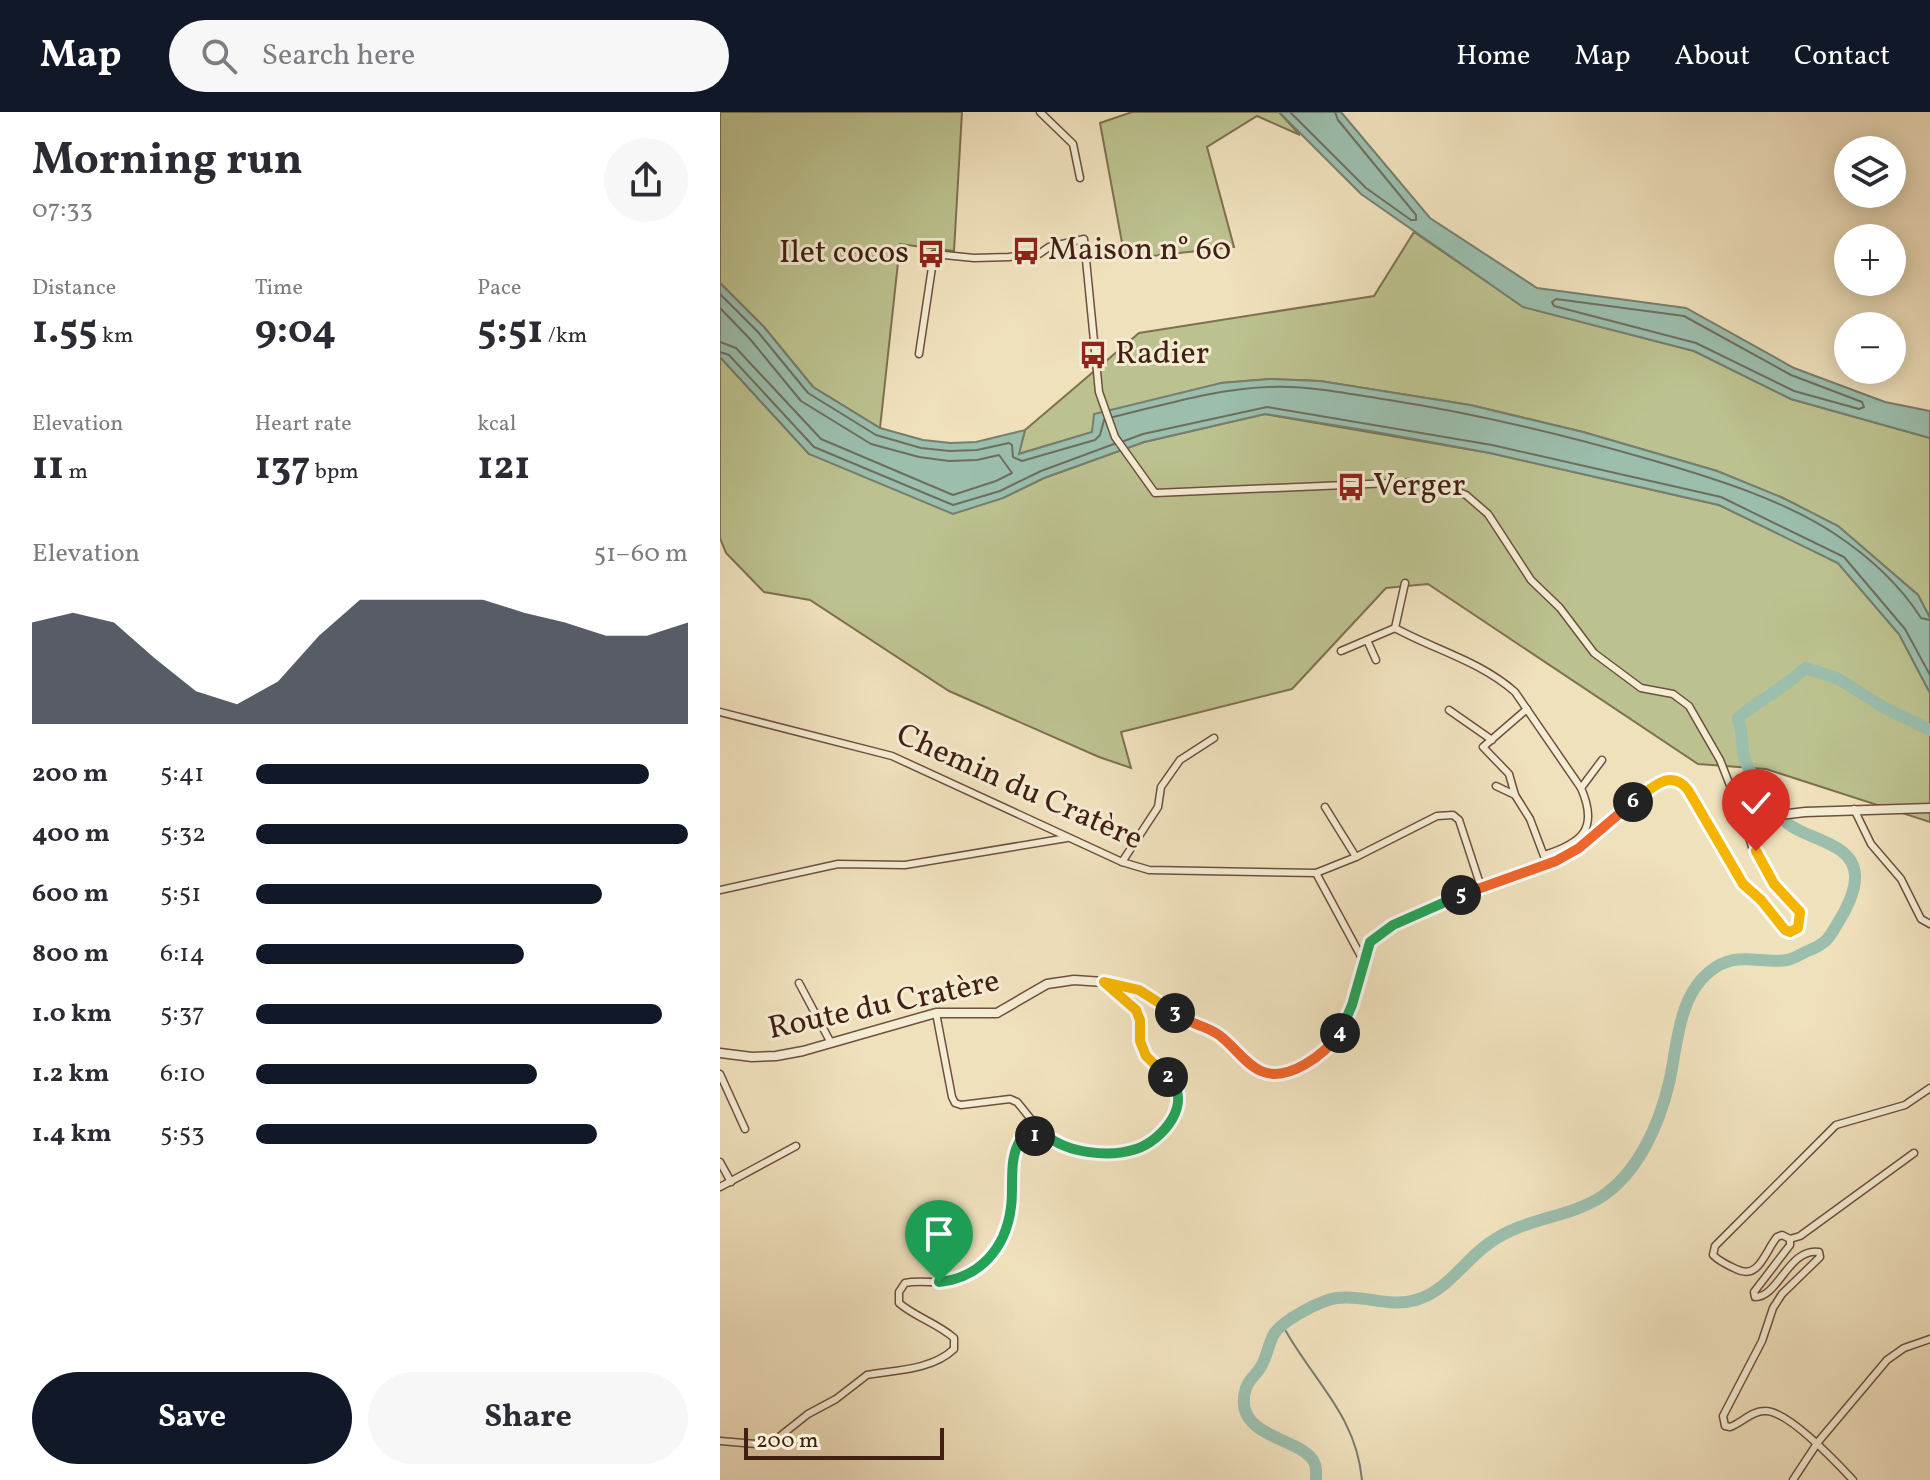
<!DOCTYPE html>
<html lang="en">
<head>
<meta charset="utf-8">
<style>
  :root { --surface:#fff; --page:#f7f7f7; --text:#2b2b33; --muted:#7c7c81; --accent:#111827 }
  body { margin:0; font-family:Vollkorn,serif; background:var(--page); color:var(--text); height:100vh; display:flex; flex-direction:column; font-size:30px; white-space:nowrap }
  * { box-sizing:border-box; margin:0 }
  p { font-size:26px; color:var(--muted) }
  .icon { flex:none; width:44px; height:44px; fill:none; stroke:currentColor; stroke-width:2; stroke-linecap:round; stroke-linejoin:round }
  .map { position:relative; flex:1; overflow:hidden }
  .details { display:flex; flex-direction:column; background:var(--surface); width:720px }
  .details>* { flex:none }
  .tools { position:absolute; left:1114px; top:24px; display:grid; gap:16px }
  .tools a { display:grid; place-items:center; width:72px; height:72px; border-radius:50%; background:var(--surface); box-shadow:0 4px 20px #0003; font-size:40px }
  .scale { position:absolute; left:24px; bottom:20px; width:200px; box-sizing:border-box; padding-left:8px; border:4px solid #411f12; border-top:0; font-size:22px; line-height:28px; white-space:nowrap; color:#411f12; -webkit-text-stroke:6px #f5ecd4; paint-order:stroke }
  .pin { position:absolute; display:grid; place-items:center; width:68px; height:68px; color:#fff; margin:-82px -34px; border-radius:50% 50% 50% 0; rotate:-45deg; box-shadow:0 0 8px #0007 }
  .pin .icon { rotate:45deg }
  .km { position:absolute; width:40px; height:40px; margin:-20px; border-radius:50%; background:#222; color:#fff; font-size:22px; line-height:40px; text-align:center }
  .round { display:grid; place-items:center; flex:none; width:84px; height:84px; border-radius:42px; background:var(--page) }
  .summary { display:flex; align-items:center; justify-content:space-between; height:136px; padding:0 32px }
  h1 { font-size:44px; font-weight:700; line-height:60px }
  .stats { display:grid; grid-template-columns:repeat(3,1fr); gap:12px; height:136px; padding:8px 32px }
  .stats div { display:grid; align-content:center }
  .stats b { font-size:40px; font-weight:700 }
  .stats small { font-size:22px; font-weight:400 }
  .stats p { font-size:22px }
  .chart { height:224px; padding:16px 32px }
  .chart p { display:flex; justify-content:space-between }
  .chart svg { width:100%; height:144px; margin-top:8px; fill:var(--accent); opacity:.7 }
  .cta { display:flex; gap:16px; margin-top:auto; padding:16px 32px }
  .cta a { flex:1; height:92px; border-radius:48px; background:var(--accent); color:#fff; font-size:32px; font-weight:700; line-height:92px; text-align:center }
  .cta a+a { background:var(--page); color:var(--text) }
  ul { padding:0 32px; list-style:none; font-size:26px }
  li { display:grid; grid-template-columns:128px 96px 1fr; align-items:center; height:60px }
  li i { height:20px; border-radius:10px; background:var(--accent) }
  header { display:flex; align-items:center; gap:48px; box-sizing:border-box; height:112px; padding:0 40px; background:var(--accent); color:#fff }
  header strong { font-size:38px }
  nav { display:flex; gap:44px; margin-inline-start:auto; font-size:28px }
  .search { width:560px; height:72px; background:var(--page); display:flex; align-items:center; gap:20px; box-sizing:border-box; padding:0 28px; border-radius:44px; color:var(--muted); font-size:30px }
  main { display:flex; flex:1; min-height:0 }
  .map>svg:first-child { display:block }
</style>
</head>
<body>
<header>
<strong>Map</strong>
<div class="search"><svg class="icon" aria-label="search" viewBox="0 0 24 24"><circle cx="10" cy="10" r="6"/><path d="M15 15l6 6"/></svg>Search here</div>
<nav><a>Home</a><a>Map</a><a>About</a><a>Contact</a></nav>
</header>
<main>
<section class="details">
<div class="summary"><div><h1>Morning run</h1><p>07:33</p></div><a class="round"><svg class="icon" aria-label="share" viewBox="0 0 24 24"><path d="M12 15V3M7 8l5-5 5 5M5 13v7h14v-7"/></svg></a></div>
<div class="stats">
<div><p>Distance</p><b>1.55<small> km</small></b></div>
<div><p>Time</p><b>9:04</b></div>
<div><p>Pace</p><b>5:51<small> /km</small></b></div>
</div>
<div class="stats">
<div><p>Elevation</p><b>11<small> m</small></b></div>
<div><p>Heart rate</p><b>137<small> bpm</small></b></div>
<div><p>kcal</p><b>121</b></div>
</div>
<div class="chart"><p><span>Elevation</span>51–60 m</p>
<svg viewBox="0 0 160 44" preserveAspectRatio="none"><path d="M0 44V13L10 10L20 13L30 24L40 34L50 38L60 31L70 17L80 6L90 6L100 6L110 6L120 10L130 13L140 17L150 17L160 13V44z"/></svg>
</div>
<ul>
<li><b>200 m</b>5:41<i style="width:91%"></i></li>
<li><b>400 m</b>5:32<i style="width:100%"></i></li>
<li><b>600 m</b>5:51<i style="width:80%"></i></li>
<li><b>800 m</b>6:14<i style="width:62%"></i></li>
<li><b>1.0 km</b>5:37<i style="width:94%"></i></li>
<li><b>1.2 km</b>6:10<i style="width:65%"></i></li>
<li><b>1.4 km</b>5:53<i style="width:79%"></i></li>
</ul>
<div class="cta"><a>Save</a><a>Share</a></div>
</section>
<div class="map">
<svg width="1210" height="1368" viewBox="0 0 1210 1368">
  <rect width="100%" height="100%" fill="#f0e1bd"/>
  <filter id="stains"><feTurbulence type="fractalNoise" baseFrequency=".0025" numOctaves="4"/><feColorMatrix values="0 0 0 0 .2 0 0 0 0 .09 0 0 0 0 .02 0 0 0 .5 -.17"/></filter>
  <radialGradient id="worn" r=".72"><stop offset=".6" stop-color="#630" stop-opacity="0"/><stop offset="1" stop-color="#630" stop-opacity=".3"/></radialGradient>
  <g fill="#bcc28f" stroke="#7e7050" stroke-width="2">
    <path d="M0,0H242L234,139L180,132L160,316L93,275L44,215L0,171Z"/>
    <path d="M412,0H559L580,23L537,4L487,35L514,135L405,147L380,11Z"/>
    <path d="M694,120L804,195L974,239L1071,287L1210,326V506L1198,483L1118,414L1063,386L997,359L863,320L750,293L600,269L550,267L501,271L373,320L298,342L305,318L419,221L654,184Z"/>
    <path d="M0,245L89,342L283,386L324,366L424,330L545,302L770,341L999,393L1118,451L1179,522L1210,581V710L1046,657L978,652L708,472L666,476L572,577L401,620L411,656L379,645L229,579L90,488L44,480L6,441L0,426Z"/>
  </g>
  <g fill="#9bbead" stroke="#777e6f" stroke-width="2">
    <path d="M559,0H621L710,106L817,176L966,196L1074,256L1165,290L1210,299V326L1071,287L974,239L803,195L641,82Z"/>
    <path d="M0,171L44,215L93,275L160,316L203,328L231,331L256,330L305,318L299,342L372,320L374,302L501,271L550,267L600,269L750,293L863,320L997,359L1063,386L1118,414L1198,483L1210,506V581L1179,522L1118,451L999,393L770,341L650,319L545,302L424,330L324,366L283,386L233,402L89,342L0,245Z"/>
  </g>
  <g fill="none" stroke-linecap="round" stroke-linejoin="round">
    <g stroke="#6e6e60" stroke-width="2">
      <path d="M570,0L646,76L691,108H696V103L618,8L615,0"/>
      <path d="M0,182L38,220L88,281L156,323L201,336L230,339L257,338L289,331L292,333L293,345L302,349L375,328L380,323L384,308"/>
      <path d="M836,187L964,204L1071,263L1142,290L1144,295L1139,297L1074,279L976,231L834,194L832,190Z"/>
      <path d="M0,196L30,227L81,289L151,332L199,345L229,349L257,348L279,343L292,361L276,369L233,383L101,327L16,236L0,230"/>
      <path d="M0,240L9,243L94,335L233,393L280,379L321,359L394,332"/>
      <path d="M393,305C444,293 495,277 548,275C590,273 633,283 675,289C763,303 849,324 935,349C993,366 1064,388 1115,422C1148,444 1180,473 1201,506L1210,508"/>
      <path d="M404,329L423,322L547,295L772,333L1001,385L1124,445L1185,517L1210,563"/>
    </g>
    <path stroke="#777e6f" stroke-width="2" d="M563,1214C592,1268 636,1302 642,1368"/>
    <path stroke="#9bbead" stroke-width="12" d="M596,1368C596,1362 597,1355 594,1350C582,1325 510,1326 526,1276C529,1267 536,1263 540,1256C547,1246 548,1232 554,1222C563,1208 601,1188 617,1186C643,1182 668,1196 696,1188C727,1179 744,1149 768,1132C805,1105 846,1107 881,1085C918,1061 939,1013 949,971C958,933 957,880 996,855C1020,840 1042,852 1067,848C1076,846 1082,841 1090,838C1108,830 1109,826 1119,809C1126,798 1136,778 1135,763C1133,729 1084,728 1065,709C1054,699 1030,662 1025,648C1021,634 1023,621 1018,606C1040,587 1065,576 1085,556L1117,566L1163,595L1210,618"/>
    <defs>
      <g id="minor">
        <path d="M320,0L353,32L360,66"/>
        <path d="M199,242L214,142L254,146L289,145L319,142L329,135L364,127L379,280L395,325L435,381L695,370L724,374L746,383L768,402L811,468L840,496L874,541L921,576L953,582L969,594L1000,648L1024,709L1029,711"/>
        <path d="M685,471L675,516C715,538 760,549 795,580L861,676C879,717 862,731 824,743"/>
        <path d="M647,528L656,548"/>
        <path d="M621,539L675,516"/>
        <path d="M729,598L772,628"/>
        <path d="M0,600L172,644L402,750L429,758L596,761L636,745L717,704L733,703L739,708L761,775"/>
        <path d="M776,674L795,683L810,707L824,744"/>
        <path d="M861,676L882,648"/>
        <path d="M795,683L789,662L763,635L807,597"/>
        <path d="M605,695L636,745"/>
        <path d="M1134,697L1151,732L1181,767L1201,807L1210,812"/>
        <path d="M402,750L438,695L441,675L460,648L494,626"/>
        <path d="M596,761L643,848"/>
        <path d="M0,778L118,752L185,753L347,726"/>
        <path d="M79,871L111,931"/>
        <path d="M216,901L232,985L235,991L241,993L290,987L297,990C309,1004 320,1021 335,1031C369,1052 454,1041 458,990C459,965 434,959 424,941C417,927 424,912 416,899C409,887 394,880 384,870"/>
        <path d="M0,962L25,1017"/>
        <path d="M1194,1041L1080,1124L1070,1127L1062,1123L1057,1125C1045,1139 1039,1169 1016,1157C1007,1153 999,1149 993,1143L995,1134L1116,1013L1185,993L1210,976"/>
        <path d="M0,1050L11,1070"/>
        <path d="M0,1075L76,1034"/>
        <path d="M1070,1127V1133L1034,1180L1035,1185C1058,1186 1069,1135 1099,1140L1100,1145L1062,1182L1053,1196L1042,1229L1003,1304L1005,1314L1010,1315C1021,1311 1032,1299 1044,1299C1067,1297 1118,1352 1133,1368"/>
        <path d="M0,1329L36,1332L54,1329L88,1302L116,1287L147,1263C176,1258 212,1258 234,1237V1226C217,1211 195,1205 179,1191V1180L185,1171C203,1167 223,1174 240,1167C282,1151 290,1108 292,1069C293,1054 292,1040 301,1027L326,1023"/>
        <path d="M1073,1368L1098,1330L1167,1248L1184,1236L1210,1227"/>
      </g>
      <path id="tertiary" d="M0,941L32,945L56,944L83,939L216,901H277L327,872L354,868L384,870L419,878L464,908L493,919L539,959L555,962L571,960L605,938L623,916L632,893L646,838L657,822L761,775L836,749L859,736L912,691L949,667H955L964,672L1023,772L1047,793L1070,820L1078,816L1080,800C1073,789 1062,781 1053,771C1042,758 1027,728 1029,711L1034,706L1085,700L1210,696"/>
    </defs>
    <use href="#minor" stroke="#6d503d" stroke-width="9"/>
    <use href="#tertiary" stroke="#6d503d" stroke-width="11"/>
    <use href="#minor" stroke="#f5ecd4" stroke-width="6"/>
    <use href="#tertiary" stroke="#f5ecd4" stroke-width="8"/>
  </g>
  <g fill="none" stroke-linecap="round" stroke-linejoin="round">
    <defs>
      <path id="split-1" d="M219,1170C260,1166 286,1136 291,1095C294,1073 288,1046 301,1027L315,1024"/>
      <path id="split-2" d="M315,1024L326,1023C347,1041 389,1046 416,1037C442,1029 475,990 448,965"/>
      <path id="split-3" d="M448,965L426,944L420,929V908L416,898L384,870L419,878L455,901"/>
      <path id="split-4" d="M455,901C468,912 485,913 499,923C513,933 525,952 541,959C568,971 605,942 620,921"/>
      <path id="split-5" d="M620,921L632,893L650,830L673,813L741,783"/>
      <path id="split-6" d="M741,783L836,749L859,736L913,690"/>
      <path id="split-7" d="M913,690C931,677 950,655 968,678L1023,772L1041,788"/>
      <path id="split-8" d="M1036,739L1054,772L1080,800L1078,816L1070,820L1065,818L1041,788"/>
    </defs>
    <use href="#split-1" stroke="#fff" stroke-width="16"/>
    <use href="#split-2" stroke="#fff" stroke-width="16"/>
    <use href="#split-3" stroke="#fff" stroke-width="16"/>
    <use href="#split-4" stroke="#fff" stroke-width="16"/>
    <use href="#split-5" stroke="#fff" stroke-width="16"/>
    <use href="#split-6" stroke="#fff" stroke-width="16"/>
    <use href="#split-7" stroke="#fff" stroke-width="16"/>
    <use href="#split-8" stroke="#fff" stroke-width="16"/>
    <use href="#split-1" stroke="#22a559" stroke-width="10"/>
    <use href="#split-2" stroke="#22a559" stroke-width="10"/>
    <use href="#split-3" stroke="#f5b400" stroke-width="10"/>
    <use href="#split-4" stroke="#f0652b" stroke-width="10"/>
    <use href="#split-5" stroke="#22a559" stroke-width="10"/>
    <use href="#split-6" stroke="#f0652b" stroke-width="10"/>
    <use href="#split-7" stroke="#f5b400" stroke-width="10"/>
    <use href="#split-8" stroke="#f5b400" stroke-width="10"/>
  </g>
  <defs>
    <symbol id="bus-bare" viewBox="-9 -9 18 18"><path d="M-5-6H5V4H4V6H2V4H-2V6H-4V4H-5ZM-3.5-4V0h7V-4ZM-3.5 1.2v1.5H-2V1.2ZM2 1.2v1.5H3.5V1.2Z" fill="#8f2418" stroke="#f5ecd4" stroke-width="2.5" paint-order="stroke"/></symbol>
  </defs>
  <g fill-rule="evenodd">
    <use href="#bus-bare" x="286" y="119" width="40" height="40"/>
    <use href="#bus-bare" x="191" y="122" width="40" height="40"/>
    <use href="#bus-bare" x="353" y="223" width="40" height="40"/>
    <use href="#bus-bare" x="611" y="355" width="40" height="40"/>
  </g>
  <g text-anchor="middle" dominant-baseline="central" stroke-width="6" stroke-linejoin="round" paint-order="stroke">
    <g font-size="32" fill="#411f12" stroke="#f5ecd4" text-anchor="start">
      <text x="328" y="139">Maison n° 60</text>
      <text x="189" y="142" text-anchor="end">Ilet cocos</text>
      <text x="395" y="243">Radier</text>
      <text x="653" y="375">Verger</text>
    </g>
    <g font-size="32" fill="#411f12" stroke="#f5ecd4">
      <text transform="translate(299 676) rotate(24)">Chemin du Cratère</text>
      <text transform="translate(164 894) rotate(-12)">Route du Cratère</text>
    </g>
  </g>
  <rect width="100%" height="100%" filter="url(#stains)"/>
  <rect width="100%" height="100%" fill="url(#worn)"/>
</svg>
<div class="tools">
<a><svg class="icon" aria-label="layers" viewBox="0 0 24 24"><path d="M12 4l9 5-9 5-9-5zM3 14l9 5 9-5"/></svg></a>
<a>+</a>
<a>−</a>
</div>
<div class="scale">200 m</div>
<div class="pin" style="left:219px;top:1170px;background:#1e9e55"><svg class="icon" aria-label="arrive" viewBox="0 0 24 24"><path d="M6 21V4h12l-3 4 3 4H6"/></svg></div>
<div class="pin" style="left:1036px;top:739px;background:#d93025"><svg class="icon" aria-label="check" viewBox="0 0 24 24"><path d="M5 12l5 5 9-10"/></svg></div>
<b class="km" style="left:315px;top:1024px">1</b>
<b class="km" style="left:448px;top:965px">2</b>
<b class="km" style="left:455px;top:901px">3</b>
<b class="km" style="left:620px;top:921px">4</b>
<b class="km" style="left:741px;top:783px">5</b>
<b class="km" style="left:913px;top:690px">6</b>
</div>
</main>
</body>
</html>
